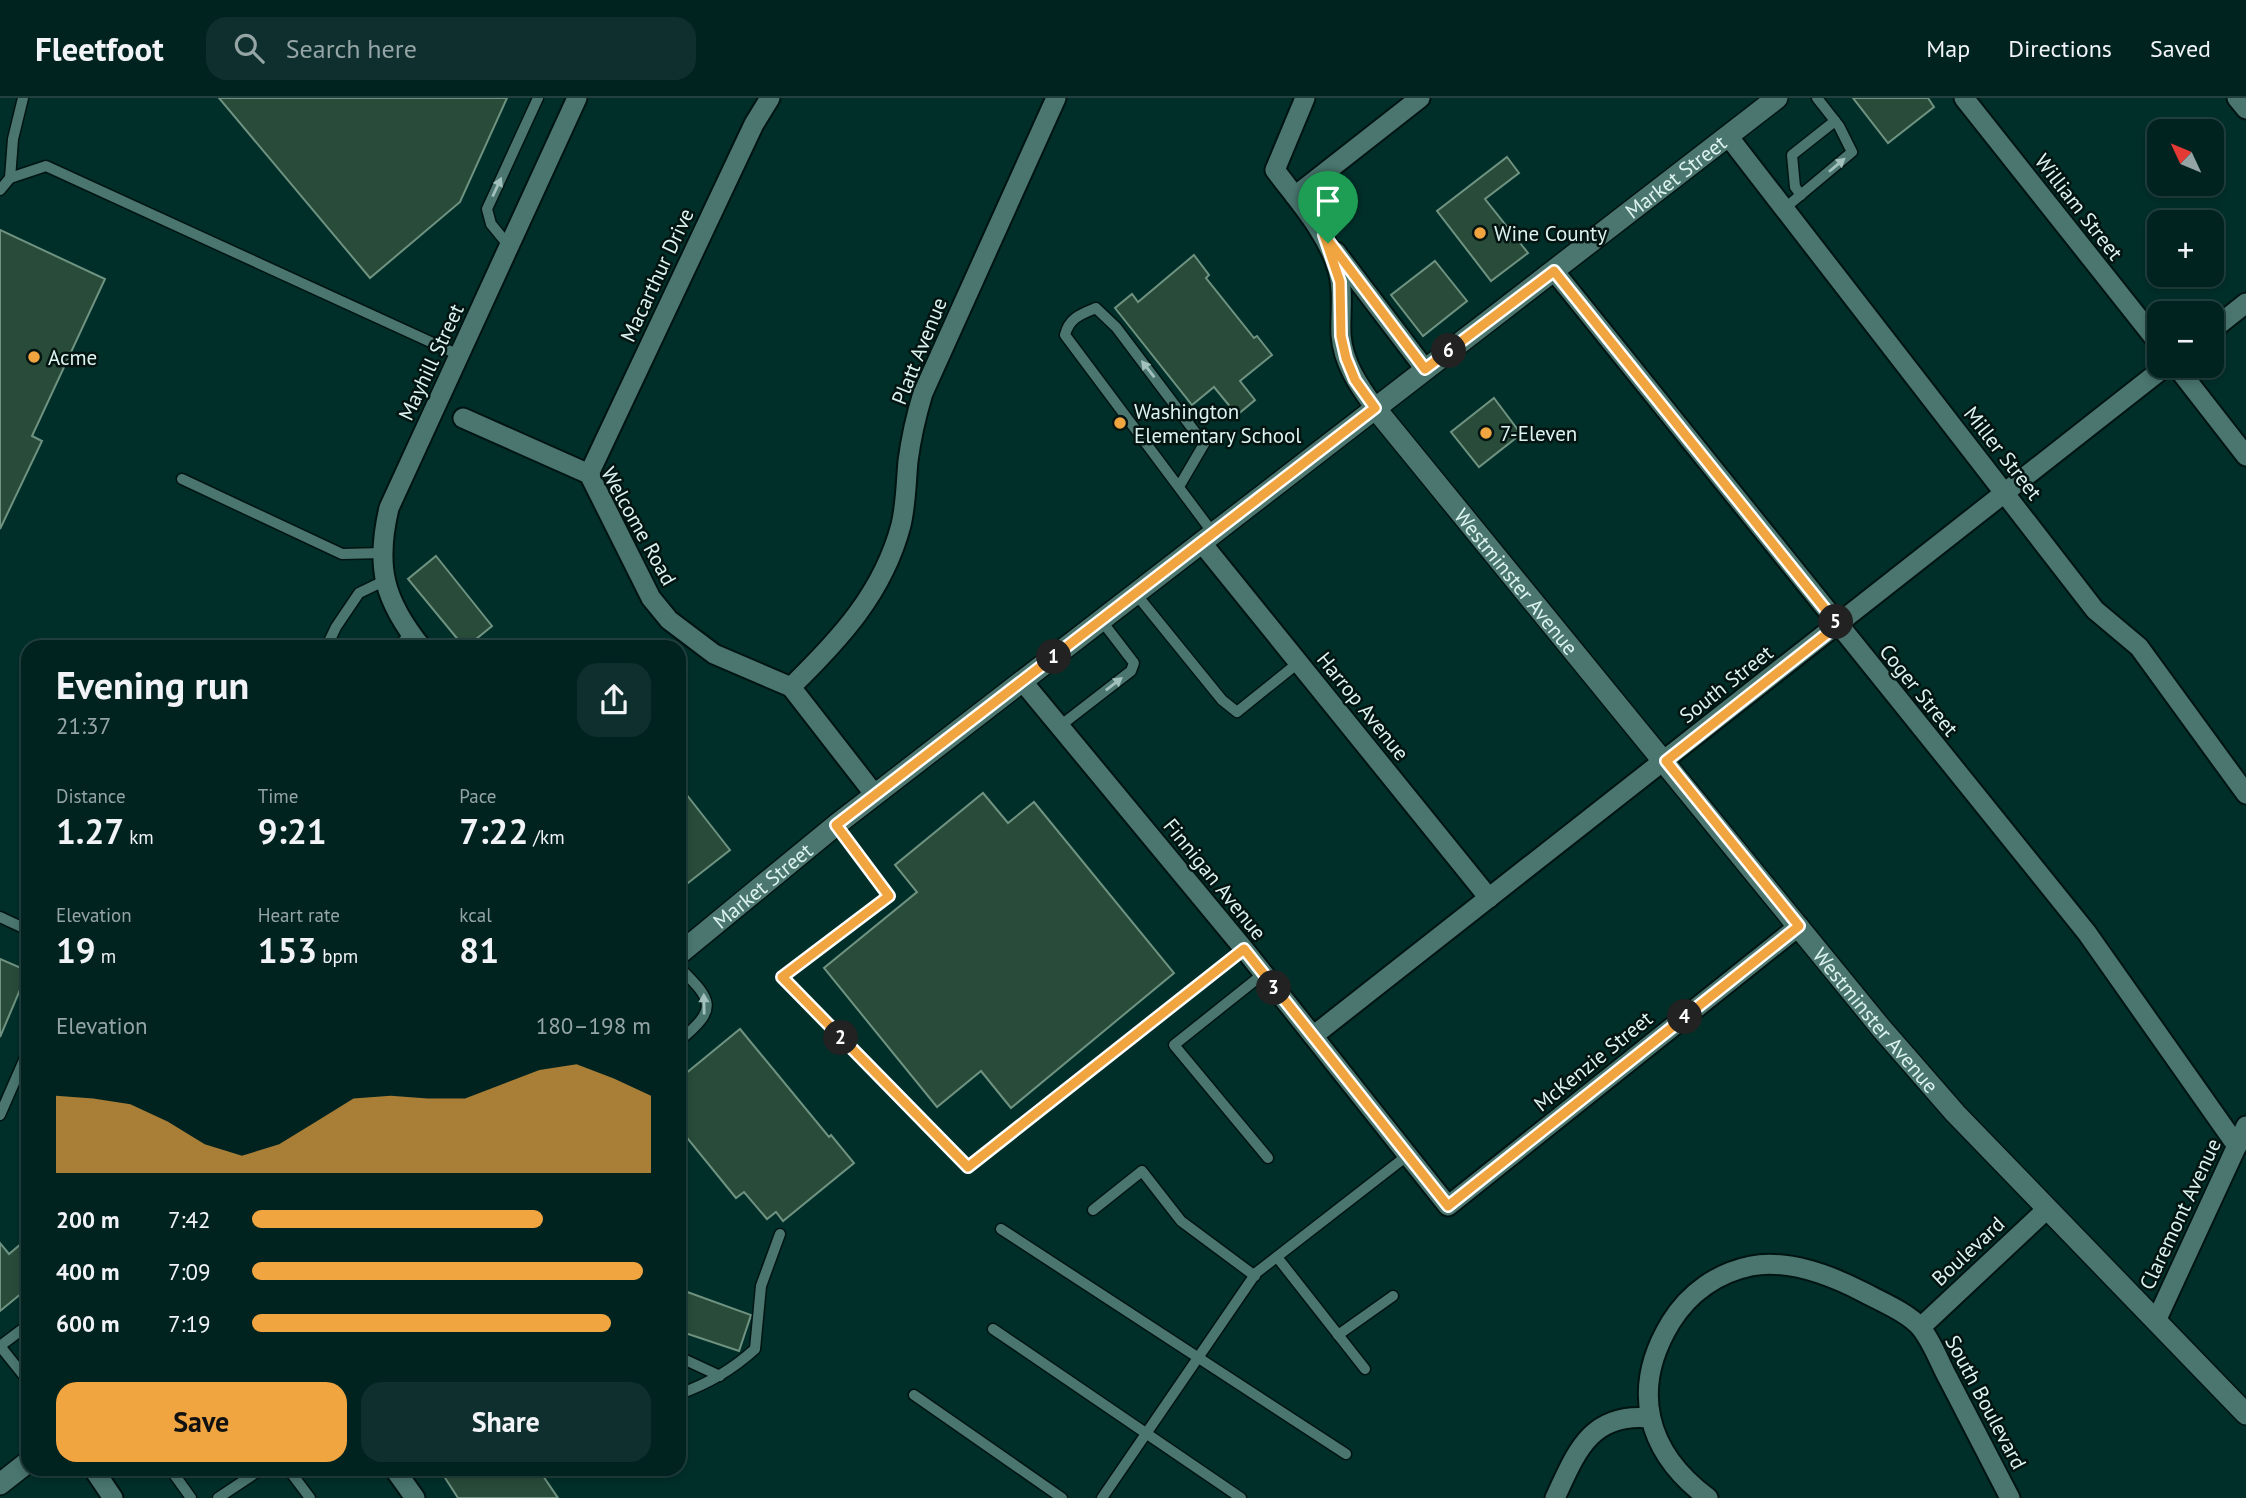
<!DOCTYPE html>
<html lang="en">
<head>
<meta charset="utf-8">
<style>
  :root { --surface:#002320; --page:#0e2f2d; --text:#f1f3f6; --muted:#95a4a5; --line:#22403e; --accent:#f1a540 }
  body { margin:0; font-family:"PT Sans",sans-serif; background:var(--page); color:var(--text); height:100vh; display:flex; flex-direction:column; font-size:26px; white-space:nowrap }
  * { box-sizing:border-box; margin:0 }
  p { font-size:23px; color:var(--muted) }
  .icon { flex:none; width:38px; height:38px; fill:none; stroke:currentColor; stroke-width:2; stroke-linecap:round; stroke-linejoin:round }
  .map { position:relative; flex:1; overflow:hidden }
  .panel { position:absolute; left:21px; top:542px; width:665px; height:836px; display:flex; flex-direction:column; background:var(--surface); border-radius:21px; box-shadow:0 4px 10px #0003,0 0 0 2px var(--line) }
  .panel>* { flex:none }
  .needle { width:46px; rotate:314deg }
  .tools { position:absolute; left:2147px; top:21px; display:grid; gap:14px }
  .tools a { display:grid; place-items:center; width:77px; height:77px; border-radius:14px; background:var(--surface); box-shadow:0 4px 10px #0003,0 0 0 2px var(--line); font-size:35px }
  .pin { position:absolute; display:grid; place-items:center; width:60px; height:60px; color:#fff; margin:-72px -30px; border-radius:50% 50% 50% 0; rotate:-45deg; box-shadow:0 0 7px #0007 }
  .pin .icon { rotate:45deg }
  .km { position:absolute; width:35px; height:35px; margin:-18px; border-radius:50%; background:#222; color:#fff; font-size:19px; line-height:35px; text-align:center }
  .round { display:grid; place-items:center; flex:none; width:74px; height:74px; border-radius:21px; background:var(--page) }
  .overview { display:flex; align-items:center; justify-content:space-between; height:119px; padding:0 35px }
  h1 { font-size:38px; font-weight:800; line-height:52px }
  .metrics { display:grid; grid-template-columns:repeat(3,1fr); gap:10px; height:119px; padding:7px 35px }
  .metrics div { display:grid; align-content:center }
  .metrics b { font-size:35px; font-weight:800 }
  .metrics small { font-size:19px; font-weight:400 }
  .metrics p { font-size:19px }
  .chart { height:196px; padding:14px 35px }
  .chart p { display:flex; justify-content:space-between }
  .chart svg { width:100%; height:126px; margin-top:7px; fill:var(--accent); opacity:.7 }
  .primary-button { display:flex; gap:14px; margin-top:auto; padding:14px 35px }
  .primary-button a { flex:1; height:80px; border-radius:21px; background:var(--accent); color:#111; font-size:28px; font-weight:800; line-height:80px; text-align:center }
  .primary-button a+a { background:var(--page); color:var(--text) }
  ul { padding:0 35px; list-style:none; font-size:23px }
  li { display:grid; grid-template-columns:112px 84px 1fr; align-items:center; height:52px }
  li i { height:18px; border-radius:9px; background:var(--accent) }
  header { display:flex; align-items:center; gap:42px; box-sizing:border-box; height:98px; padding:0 35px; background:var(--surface); border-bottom:2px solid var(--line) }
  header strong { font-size:33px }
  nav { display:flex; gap:38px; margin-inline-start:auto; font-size:24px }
  .search { width:490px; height:63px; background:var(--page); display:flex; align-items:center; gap:18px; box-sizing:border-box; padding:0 24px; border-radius:21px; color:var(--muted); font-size:26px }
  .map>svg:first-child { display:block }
</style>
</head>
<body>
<header>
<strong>Fleetfoot</strong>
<div class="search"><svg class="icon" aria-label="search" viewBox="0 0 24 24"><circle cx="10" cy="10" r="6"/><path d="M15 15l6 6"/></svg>Search here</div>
<nav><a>Map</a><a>Directions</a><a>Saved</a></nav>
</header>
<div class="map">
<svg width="2246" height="1400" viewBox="0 0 2246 1400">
  <rect width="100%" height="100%" fill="#002f2a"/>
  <g fill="#294b3a" stroke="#6f9380" stroke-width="2">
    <path d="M219,0H507L460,104L370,180Z"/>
    <path d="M1853,0H1928L1934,9L1888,45Z"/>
    <path d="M1507,59L1519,75L1485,101L1528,155L1491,183L1437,113Z"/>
    <path d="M0,132L105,181L32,338L42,343L0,431Z"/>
    <path d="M1194,157L1209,177L1206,180L1254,240L1257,238L1272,257L1240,283L1255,302L1237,317L1214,289L1192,307L1115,210L1132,196L1138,204Z"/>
    <path d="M1435,163L1467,203L1423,238L1391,197Z"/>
    <path d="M1494,300L1521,336L1479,369L1451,334Z"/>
    <path d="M436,458L492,528L465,550L408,481Z"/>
    <path d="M679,687L730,752L679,792Z"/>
    <path d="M983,695L1008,725L1034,704L1174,875L1011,1010L981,973L937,1009L824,870L917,794L895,767Z"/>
    <path d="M0,861L28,873L0,939Z"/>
    <path d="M740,931L829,1039L831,1037L854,1065L783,1123L776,1114L767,1121L744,1094L736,1100L679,1030V981Z"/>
    <path d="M28,1140V1190L0,1213V1145L9,1156Z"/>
    <path d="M679,1191L751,1217L739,1253L679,1233Z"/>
    <path d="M440,1372H539L558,1400H458Z"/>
  </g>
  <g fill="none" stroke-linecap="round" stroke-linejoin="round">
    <defs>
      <g id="service">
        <path d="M10,80L13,41L23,0"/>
        <path d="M0,92L10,80L46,68L459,257"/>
        <path d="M1801,97L1795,89L1792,57L1835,23"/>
        <path d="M1785,110L1852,54L1839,28L1817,0"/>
        <path d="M509,148L491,126L487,111L538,0"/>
        <path d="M182,381L342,456L383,455"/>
        <path d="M1180,387L1204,346L1116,229L1096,210C1081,216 1069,220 1065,237L1213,435"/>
        <path d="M1136,496L1222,602L1237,614L1298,565"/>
        <path d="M326,550L336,529L359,495L386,482"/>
        <path d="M396,550L411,536"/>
        <path d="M1060,628L1131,573L1134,565L1101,522"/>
        <path d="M836,727L889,798L782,879L968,1069L1244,851"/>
        <path d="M0,819L28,832"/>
        <path d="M679,869C713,903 719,910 679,943"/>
        <path d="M1263,876L1174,947L1268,1060"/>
        <path d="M0,1017L28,953"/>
        <path d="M1093,1112L1142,1073L1181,1123L1255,1178"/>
        <path d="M1001,1131L1346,1356"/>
        <path d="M1277,1159L1365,1271"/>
        <path d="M993,1231L1241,1400"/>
        <path d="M1338,1237L1393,1198"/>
        <path d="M0,1248L28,1283"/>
        <path d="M0,1248L28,1227"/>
        <path d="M679,1259L720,1278"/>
        <path d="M679,1296C708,1286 732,1272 755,1251L761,1188L780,1136"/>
        <path d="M914,1297L1062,1400"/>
        <path d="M171,1372L191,1400"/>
        <path d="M289,1372L310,1400"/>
        <path d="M218,1400L260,1372"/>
        <path d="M1102,1400L1256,1175L1408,1057"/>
      </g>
      <g id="minor">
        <path d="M1305,0L1275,72C1298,103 1327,134 1338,172C1344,194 1340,215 1341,237C1343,265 1359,288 1375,310"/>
        <path d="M1964,0L2160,247"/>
        <path d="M2237,0L2246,11"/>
        <path d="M1728,38L2095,512L2139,549L2246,696"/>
        <path d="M1295,98L1420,0"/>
        <path d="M1336,154L1425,271"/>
        <path d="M1554,173L2087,835L2237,1048"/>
        <path d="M2212,232L2246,205"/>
        <path d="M2176,268L2246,358"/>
        <path d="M463,320L589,376L651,500L669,522L714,556L791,589L875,697"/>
        <path d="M589,376L754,26L770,0"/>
        <path d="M1201,444L1489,800"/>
        <path d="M422,550C384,503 375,469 389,410L577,0"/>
        <path d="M1023,584L1244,851L1448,1108L1799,828"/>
        <path d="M791,589C840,541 883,495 901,427C906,406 906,385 908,363C911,340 916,318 923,295L1056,0"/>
        <path d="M1313,938L2166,268"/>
        <path d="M2156,1223L2246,1028"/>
        <path d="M1921,1229L2047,1111"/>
        <path d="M94,1372L113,1400"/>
        <path d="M395,1372L415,1400"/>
        <path d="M1555,1400C1576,1355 1590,1314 1650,1320"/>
        <path d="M1708,1400C1646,1354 1630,1291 1671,1224C1689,1195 1717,1175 1751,1168C1788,1161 1830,1177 1863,1194C1880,1203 1909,1215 1921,1230C1933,1245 1940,1266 1949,1282C1969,1321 1990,1361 2010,1400"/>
      </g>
      <g id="tertiary">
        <path id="s1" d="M1375,310L1881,930L1955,1015L2246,1316"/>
      </g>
      <g id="secondary">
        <path id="s2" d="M679,856L836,727L1777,0"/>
        <path d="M0,1386L28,1364"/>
      </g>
    </defs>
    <use href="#service" stroke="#001412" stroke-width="13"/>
    <use href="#minor" stroke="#001412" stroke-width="23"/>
    <use href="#tertiary" stroke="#001412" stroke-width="24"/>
    <use href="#secondary" stroke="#001412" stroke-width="24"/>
    <use href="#service" stroke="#4a766f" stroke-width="10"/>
    <use href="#minor" stroke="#4a766f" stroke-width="19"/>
    <use href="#tertiary" stroke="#4a766f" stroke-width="21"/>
    <use href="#secondary" stroke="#4a766f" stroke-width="21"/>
  </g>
  <defs><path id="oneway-solid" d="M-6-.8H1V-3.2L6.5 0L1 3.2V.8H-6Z" transform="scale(1.75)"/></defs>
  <g fill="#a2c1bc">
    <use href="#oneway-solid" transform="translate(1837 67) rotate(-40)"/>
    <use href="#oneway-solid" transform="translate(497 89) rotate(-65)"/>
    <use href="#oneway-solid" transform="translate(1148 271) rotate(-128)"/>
    <use href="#oneway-solid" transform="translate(1114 586) rotate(-38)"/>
    <use href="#oneway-solid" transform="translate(704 906) rotate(-91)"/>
  </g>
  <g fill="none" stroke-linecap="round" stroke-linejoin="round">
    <defs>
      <path id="route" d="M1324,137L1425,271L1554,173L1838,527L1666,663L1799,828L1448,1108L1244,851L968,1069L782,879L889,798L836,727L1375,310L1355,282L1346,260L1341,238L1340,184Z"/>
    </defs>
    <use href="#route" stroke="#fff" stroke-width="14"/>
    <use href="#route" stroke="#f1a540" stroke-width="9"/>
  </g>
  <g fill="#f1a540" stroke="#031411" stroke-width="2.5">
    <circle cx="1480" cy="135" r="7"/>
    <circle cx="34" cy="259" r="7"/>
    <circle cx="1120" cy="325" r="7"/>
    <circle cx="1486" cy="335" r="7"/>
  </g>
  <g text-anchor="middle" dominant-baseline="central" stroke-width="5" stroke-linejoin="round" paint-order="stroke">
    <g font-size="21" fill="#dcf3ef" stroke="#031411">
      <text stroke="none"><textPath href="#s2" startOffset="1264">Market Street</textPath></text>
      <text transform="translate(2079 109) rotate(52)">William Street</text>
      <text transform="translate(657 177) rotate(-65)">Macarthur Drive</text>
      <text transform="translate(919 253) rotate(-68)">Platt Avenue</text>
      <text transform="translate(431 264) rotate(-65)">Mayhill Street</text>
      <text transform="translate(2003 355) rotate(52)">Miller Street</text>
      <text transform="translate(639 428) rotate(61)">Welcome Road</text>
      <text stroke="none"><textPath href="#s1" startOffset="224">Westminster Avenue</textPath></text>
      <text transform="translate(1726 586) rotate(-38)">South Street</text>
      <text transform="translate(1919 592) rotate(51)">Coger Street</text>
      <text transform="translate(1363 608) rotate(51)">Harrop Avenue</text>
      <text transform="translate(1215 781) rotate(51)">Finnigan Avenue</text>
      <text stroke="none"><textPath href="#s2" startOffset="108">Market Street</textPath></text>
      <text stroke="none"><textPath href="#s1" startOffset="791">Westminster Avenue</textPath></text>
      <text transform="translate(1593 963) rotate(-39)">McKenzie Street</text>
      <text transform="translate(2180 1116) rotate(-65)">Claremont Avenue</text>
      <text transform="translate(1968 1153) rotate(-43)">Boulevard</text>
      <text transform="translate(1986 1304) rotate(62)">South Boulevard</text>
    </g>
    <g font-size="21" fill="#dcf3ef" stroke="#031411" text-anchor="start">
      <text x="1494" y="135">Wine County</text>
      <text x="48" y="259">Acme</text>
      <text x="1134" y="313">Washington<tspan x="1134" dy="24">Elementary School</tspan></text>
      <text x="1500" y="335">7-Eleven</text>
    </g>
  </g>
</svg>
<div class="tools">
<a><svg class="needle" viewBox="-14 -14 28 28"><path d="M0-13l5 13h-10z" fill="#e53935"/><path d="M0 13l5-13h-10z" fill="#95a4a5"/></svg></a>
<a>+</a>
<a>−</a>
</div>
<div class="pin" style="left:1328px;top:145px;background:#1e9e55"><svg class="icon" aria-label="arrive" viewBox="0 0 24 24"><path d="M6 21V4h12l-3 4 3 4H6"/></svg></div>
<b class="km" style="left:1054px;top:559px">1</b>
<b class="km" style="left:841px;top:940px">2</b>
<b class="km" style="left:1274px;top:890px">3</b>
<b class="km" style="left:1685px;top:919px">4</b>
<b class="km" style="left:1836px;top:524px">5</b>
<b class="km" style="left:1449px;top:253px">6</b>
<section class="panel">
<div class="overview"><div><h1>Evening run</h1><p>21:37</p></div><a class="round"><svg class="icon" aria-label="share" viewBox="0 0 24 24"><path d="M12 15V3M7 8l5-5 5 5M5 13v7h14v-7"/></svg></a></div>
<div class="metrics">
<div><p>Distance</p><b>1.27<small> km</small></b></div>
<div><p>Time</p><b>9:21</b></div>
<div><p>Pace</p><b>7:22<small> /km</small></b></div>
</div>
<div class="metrics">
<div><p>Elevation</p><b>19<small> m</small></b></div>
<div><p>Heart rate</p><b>153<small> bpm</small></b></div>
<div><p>kcal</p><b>81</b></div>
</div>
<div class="chart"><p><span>Elevation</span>180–198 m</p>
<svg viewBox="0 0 160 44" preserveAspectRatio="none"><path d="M0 44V17L10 18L20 20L30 26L40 34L50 38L60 34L70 26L80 18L90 17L100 18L110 18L120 13L130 8L140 6L150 11L160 17V44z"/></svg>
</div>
<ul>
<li><b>200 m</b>7:42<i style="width:73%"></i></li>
<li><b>400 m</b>7:09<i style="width:98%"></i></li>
<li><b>600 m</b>7:19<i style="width:90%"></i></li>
</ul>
<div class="primary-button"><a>Save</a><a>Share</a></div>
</section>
</div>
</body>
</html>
